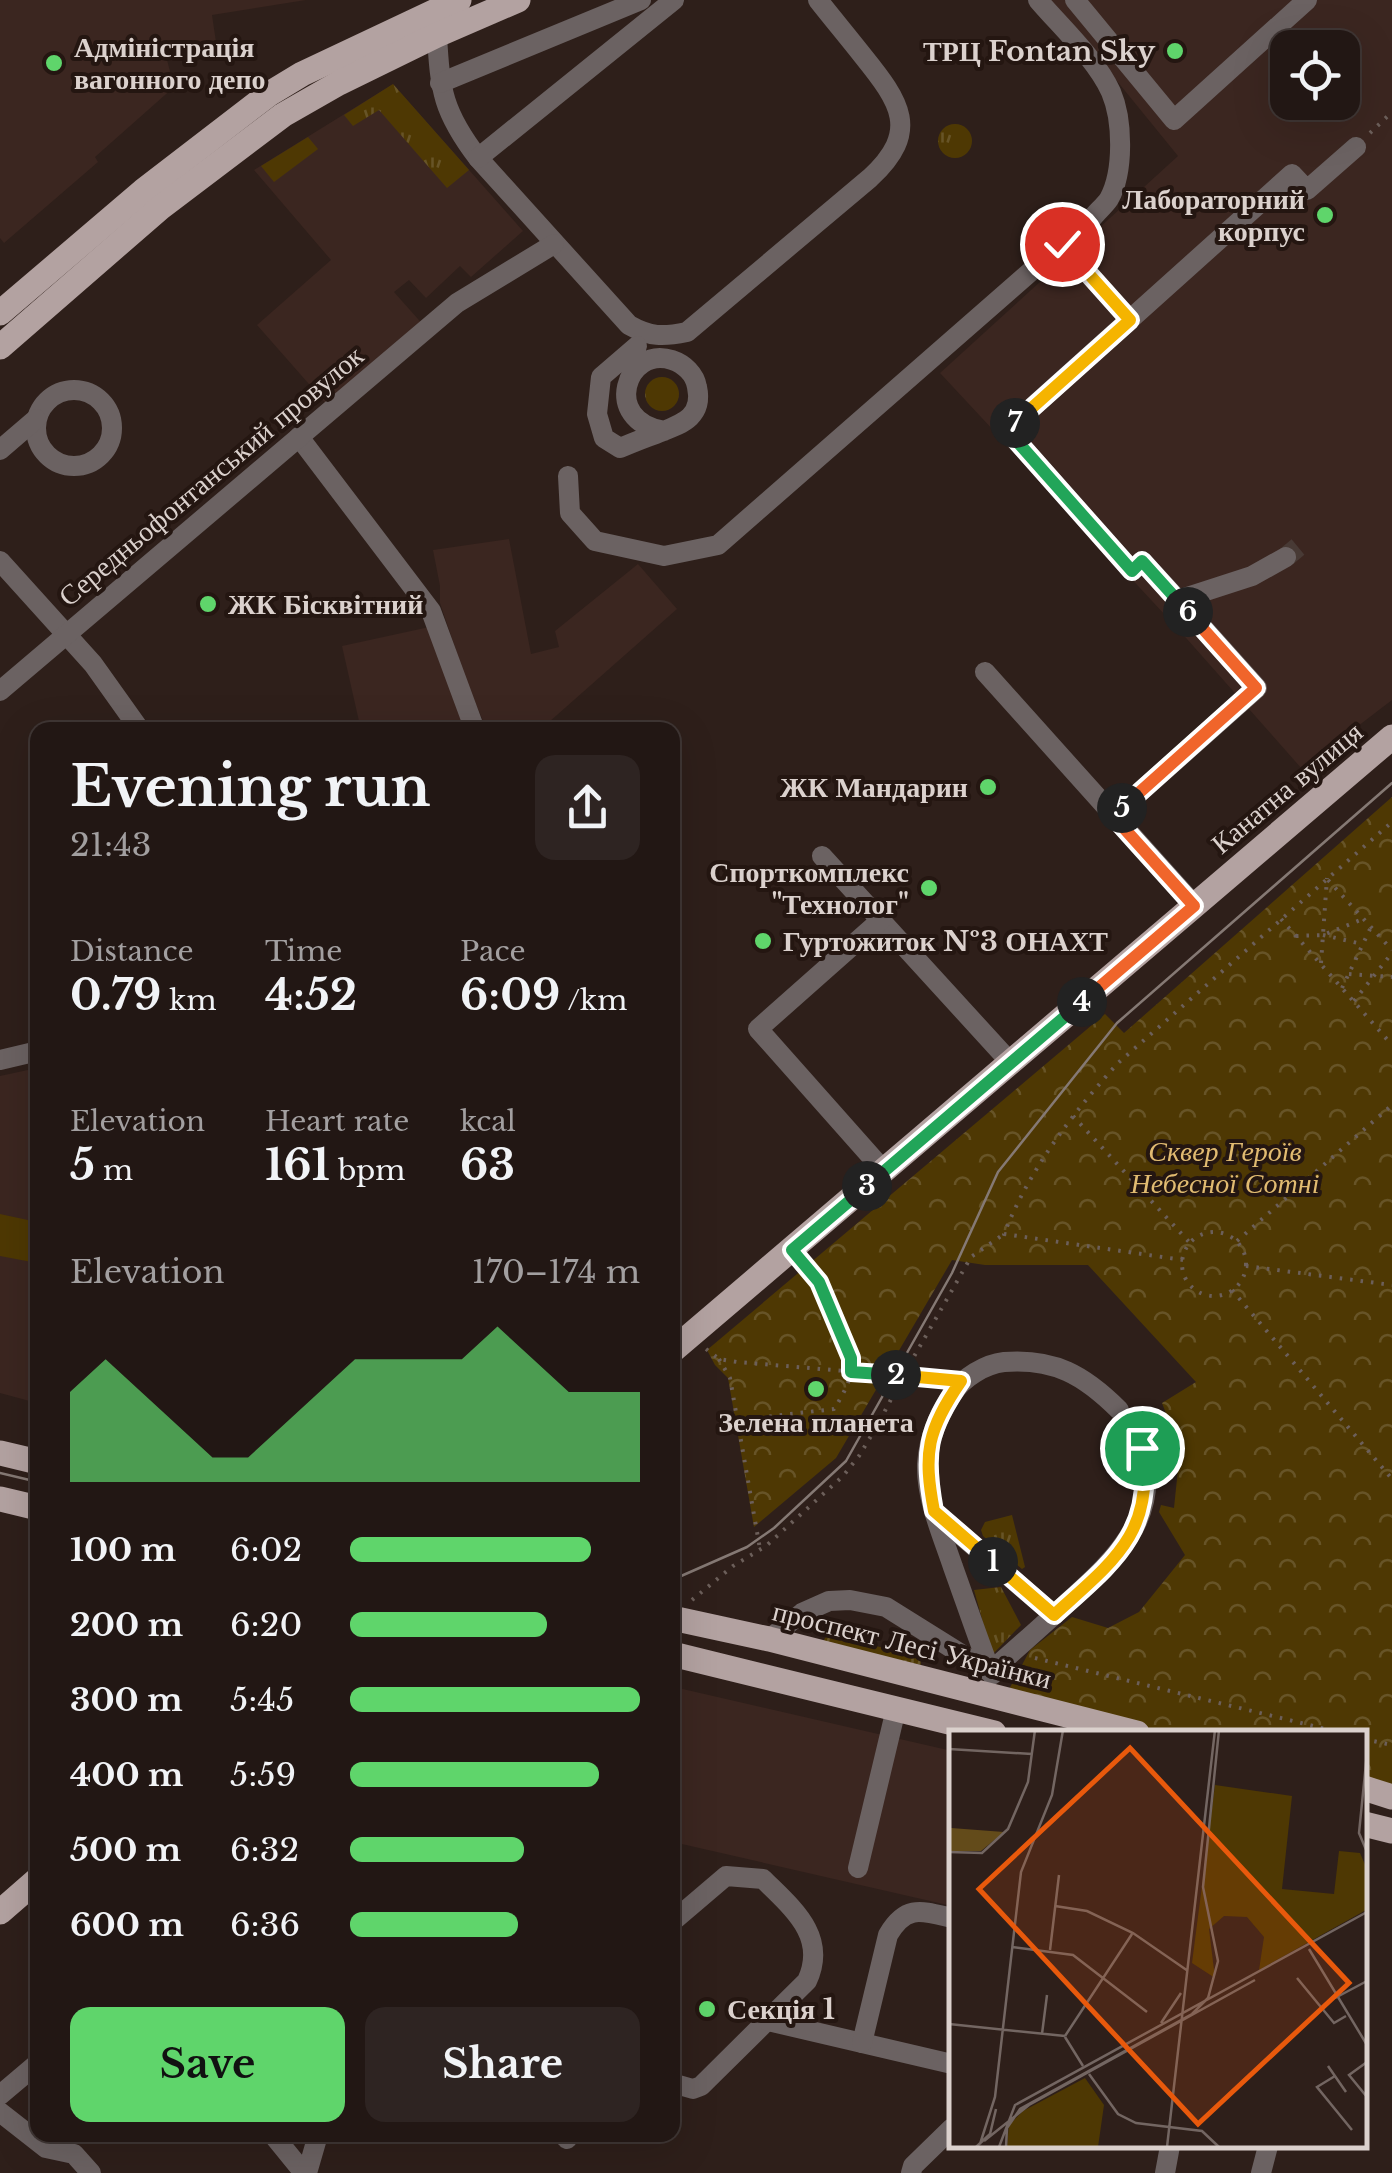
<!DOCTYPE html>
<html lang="en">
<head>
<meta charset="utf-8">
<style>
  :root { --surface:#221714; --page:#2e2422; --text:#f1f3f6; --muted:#a29fa0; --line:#3f3634; --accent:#5fd56b }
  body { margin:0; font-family:"Libre Baskerville",serif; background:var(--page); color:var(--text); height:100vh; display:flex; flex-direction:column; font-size:38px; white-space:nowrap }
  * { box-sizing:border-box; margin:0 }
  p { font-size:32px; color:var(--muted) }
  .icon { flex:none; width:55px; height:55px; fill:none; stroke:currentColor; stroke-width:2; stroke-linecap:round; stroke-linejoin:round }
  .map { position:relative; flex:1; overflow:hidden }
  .panel { position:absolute; left:30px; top:722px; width:650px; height:1420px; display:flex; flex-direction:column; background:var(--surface); border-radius:20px; box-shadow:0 10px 40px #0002,0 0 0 2px var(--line) }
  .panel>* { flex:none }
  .controls { position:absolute; left:1270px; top:30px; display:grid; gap:20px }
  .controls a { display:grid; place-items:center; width:90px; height:90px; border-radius:20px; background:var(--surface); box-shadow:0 10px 40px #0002,0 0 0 2px var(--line); font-size:50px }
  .pin { position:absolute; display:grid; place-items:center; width:85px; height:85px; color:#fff; margin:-42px; border:5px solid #fff; border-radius:50%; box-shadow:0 2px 10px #0007 }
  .km { position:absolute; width:50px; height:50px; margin:-25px; border-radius:50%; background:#222; color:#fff; font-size:28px; line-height:50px; text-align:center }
  .round { display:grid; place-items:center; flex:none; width:105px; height:105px; border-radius:20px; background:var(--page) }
  .head { display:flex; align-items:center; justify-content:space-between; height:170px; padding:0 40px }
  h1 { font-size:55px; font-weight:800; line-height:75px }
  .stats { display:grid; grid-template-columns:repeat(3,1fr); gap:15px; height:170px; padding:10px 40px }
  .stats div { display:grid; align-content:center }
  .stats b { font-size:42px; font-weight:800 }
  .stats small { font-size:28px; font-weight:400 }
  .stats p { font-size:28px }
  .chart { height:280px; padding:20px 40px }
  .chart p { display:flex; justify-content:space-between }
  .chart svg { width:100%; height:180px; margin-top:10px; fill:var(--accent); opacity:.7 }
  .cta { display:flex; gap:20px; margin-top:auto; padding:20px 40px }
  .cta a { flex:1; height:115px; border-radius:20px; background:var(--accent); color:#111; font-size:40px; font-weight:800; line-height:115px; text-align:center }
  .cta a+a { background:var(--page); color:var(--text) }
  ul { padding:0 40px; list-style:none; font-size:32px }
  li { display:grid; grid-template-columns:160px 120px 1fr; align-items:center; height:75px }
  li i { height:25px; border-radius:12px; background:var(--accent) }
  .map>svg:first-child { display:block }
</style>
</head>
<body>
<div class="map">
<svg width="1392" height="2173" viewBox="0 0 1392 2173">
  <defs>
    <pattern id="grass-tufts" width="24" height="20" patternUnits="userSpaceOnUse" patternTransform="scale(2.5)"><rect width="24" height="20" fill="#4e3803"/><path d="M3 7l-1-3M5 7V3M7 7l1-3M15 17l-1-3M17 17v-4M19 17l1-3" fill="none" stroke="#675427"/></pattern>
    <pattern id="park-crowns" width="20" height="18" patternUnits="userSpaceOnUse" patternTransform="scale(2.5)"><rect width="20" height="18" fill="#4e3803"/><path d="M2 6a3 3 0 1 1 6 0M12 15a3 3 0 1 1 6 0" fill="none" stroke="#675427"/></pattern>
  </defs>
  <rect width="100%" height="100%" fill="#2e1f1a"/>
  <g fill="#3b2620" fill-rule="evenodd">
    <path d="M0,0H306L212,15L216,42L165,52L174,87L95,157L98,162L4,243L0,238Z"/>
    <path d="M1051,0H1392V700L1302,769L1179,630L940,373L1178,156ZM1288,48H1342V102H1288Z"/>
    <path d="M393,84L523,231L471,277L460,266L426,298L409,280L394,292L426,328L330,408L257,325L331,260L254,170Z"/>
    <path d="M509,539L531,654L559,647L555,631L638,564L677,609L540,730H487L468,686L440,603V586L433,550Z"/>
    <path d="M434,626L473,730H361L342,646Z"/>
    <path d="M37,1068V1403L0,1393V1076Z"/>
    <path d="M674,1687L952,1751V1906L673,1842Z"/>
  </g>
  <g fill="url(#grass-tufts)">
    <path d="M393,84L469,170L447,188L379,110L353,126L344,115Z"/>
    <circle cx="955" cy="141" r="17"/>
    <path d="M308,137L318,149L274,182L261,166Z"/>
    <path d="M1012,1515L1025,1567L1022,1569L983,1536L981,1530L985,1522Z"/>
    <path d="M1001,1587L1021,1625L992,1655L974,1590Z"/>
    <path d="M827,1635L920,1656L921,1665L822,1643Z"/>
  </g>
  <g fill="url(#park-crowns)">
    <circle cx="662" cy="394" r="17"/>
    <path d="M1392,797V1788L1365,1781L1364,1733H1169L1007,1693L1030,1650L1072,1617L1108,1628L1139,1612L1185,1555L1159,1512L1161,1505L1174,1508L1180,1450L1162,1403L1196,1382L1088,1265H985L952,1260L836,1458L754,1527L728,1378L715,1365L707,1350L1105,1014L1124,1033Z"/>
  </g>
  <path fill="#4e3803" d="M0,1214L37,1222V1263L0,1256Z"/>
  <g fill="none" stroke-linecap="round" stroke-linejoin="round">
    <path stroke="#483a35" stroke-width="20" stroke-dasharray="20 10" stroke-linecap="butt" d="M1286,557L1298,547"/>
    <g stroke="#6c5f5a" stroke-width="4" stroke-dasharray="2.5 8" stroke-linecap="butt">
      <path d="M1370,133L1392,112"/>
      <path d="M1075,258L1119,307"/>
      <path d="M1328,880L1392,950"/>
      <path d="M1281,919L1392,1045"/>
      <path d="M1323,935L1362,944"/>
      <path d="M1296,936L1323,935L1363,919"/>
      <path d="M1321,963L1327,878"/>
      <path d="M1349,974L1392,977"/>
      <path d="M1342,988L1370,929"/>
      <path d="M1354,1001L1392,953"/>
      <path d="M1073,1116L1190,1243"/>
      <circle cx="1214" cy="1264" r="32"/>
      <path d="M1237,1241L1392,1105"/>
      <path d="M1183,1260L1004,1234C1029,1170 1072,1114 1118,1063L1392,822"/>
      <path d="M1246,1266L1392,1285"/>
      <path d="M1232,1290L1392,1479"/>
      <path d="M706,1349L719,1359L737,1362L942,1379"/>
      <path d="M719,1359L730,1378L760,1549"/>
      <path d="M738,1420L834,1409C841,1398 848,1386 851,1373C855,1348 821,1284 805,1265"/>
      <path d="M692,1600L733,1566L766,1546L843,1476L859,1456L877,1426L908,1367L971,1257L1004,1234"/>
      <path d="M1035,1658L1342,1733"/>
      <path d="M1027,1682L1032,1662"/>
      <path d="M1364,1739L1392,1745"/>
    </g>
    <g stroke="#6b6262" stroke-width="20">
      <path d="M1075,0L1174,120L1307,0"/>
      <path d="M437,35C440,91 443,112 478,158L629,325C650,337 663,337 687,332L870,178C921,131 900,102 863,56C848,37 833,19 818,0"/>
      <path d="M440,83L641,0"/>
      <path d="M478,158L674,0"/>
      <path d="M637,346L601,377L597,414L604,438L620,448C632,443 644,438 656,434C678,425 704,419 697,387C695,374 684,364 672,360C626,345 601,421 664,431"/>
      <circle cx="74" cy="428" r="38"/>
      <path d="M299,437L431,611L475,730"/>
      <path d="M0,450L36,419"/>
      <path d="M568,476L570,513L595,541L664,556L718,545L1093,217C1098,211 1105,205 1109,199C1124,172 1123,120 1111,92C1096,59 1061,27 1038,0"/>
      <path d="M1286,557L1252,576L1178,600L1142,561L1132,571L1007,430L1292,174L1307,190L1356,147"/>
      <path d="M0,561L93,664L140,730"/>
      <path d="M985,672L1195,906"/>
      <path d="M0,691L457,303L554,244"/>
      <path d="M1113,816L1257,688L1178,600"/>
      <path d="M822,856L1011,1063"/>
      <path d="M881,920L758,1029L884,1171"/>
      <path d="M0,1060L38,1051"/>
      <path d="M934,1512L1054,1615"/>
      <path d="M769,1639L802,1613L829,1601L850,1600L886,1607L990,1672C1016,1649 1041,1627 1066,1604C1119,1556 1170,1509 1135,1431"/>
      <path d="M992,1675C978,1639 966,1603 953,1567C942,1534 926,1499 927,1464C929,1437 938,1415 953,1393C963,1378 985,1364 1004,1362C1054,1358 1084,1375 1119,1410"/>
      <path d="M858,1868L896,1709"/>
      <path d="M672,1922L726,1876L763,1879C792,1908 828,1936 807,1981L701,2086L693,2089L672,2083"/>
      <path d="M768,2021L952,2064"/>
      <path d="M862,2043L888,1935C906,1904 922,1911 952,1918"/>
      <path d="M0,2095L38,2063"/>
      <path d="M0,2112L46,2148L74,2154L91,2173"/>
      <path d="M273,2135L304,2173"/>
      <path d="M567,2139L568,2135"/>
      <path d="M307,2173L318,2135"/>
      <path d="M911,2173L913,2166L952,2128"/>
      <path d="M1165,2173L1170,2146"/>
      <path d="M1261,2173L1268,2146"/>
    </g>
    <g stroke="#b3a2a1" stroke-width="25">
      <path d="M0,313L143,191L269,94L302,74L459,0"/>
      <path d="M0,347L160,208L283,115L339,83L437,35L518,0"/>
      <path d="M672,1351L1392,737"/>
      <path d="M0,1453L38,1462"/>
      <path d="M0,1499L38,1508"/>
      <path d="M672,1618L769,1639L1137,1733"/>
      <path d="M672,1654L994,1733"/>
      <path d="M1364,1788L1392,1797"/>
      <path d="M1364,1824L1392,1831"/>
      <path d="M0,1912L38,1879"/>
    </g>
    <g stroke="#857974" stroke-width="2.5">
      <path d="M0,1473L38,1482"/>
      <path d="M672,1580L747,1547L774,1528L846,1461L952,1273L998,1172L1117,1023L1392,783"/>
    </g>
  </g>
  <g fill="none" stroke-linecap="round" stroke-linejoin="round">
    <defs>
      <path id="split-1" d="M993,1562L1054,1615C1111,1563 1156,1533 1142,1448"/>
      <path id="split-2" d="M896,1375L961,1381C927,1430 923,1453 934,1511L993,1562"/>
      <path id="split-3" d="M867,1186L792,1250L819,1282L851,1358V1372L896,1375"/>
      <path id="split-4" d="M867,1186L1082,1002"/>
      <path id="split-5" d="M1082,1002L1194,906L1113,816L1122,808"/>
      <path id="split-6" d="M1122,808L1256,688L1188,612"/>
      <path id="split-7" d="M1015,423L1007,430L1132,571L1142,561L1188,612"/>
      <path id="split-8" d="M1015,423L1130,320L1062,244"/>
    </defs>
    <use href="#split-1" stroke="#fff" stroke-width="20"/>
    <use href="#split-2" stroke="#fff" stroke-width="20"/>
    <use href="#split-3" stroke="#fff" stroke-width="20"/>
    <use href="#split-4" stroke="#fff" stroke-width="20"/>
    <use href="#split-5" stroke="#fff" stroke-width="20"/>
    <use href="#split-6" stroke="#fff" stroke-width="20"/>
    <use href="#split-7" stroke="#fff" stroke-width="20"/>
    <use href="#split-8" stroke="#fff" stroke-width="20"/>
    <use href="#split-1" stroke="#f5b400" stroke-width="12"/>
    <use href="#split-2" stroke="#f5b400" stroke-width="12"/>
    <use href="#split-3" stroke="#22a559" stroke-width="12"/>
    <use href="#split-4" stroke="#22a559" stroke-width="12"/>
    <use href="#split-5" stroke="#f0652b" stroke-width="12"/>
    <use href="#split-6" stroke="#f0652b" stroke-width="12"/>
    <use href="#split-7" stroke="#22a559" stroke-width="12"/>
    <use href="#split-8" stroke="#f5b400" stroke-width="12"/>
  </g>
  <g fill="#5fd56b" stroke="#241611" stroke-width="4">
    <circle cx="1175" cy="51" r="10"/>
    <circle cx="54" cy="63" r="10"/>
    <circle cx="1325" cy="215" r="10"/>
    <circle cx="208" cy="604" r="10"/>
    <circle cx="988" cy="787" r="10"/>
    <circle cx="929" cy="888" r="10"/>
    <circle cx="763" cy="941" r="10"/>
    <circle cx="816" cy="1389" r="10"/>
    <circle cx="707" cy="2009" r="10"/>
  </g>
  <g text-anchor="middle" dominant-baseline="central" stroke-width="8" stroke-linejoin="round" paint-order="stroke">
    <g font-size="28" font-weight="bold" fill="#dbd1cd" stroke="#241611" text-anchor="start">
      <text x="74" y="47">Адміністрація<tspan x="74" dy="32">вагонного депо</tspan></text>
      <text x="1155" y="51" text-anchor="end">ТРЦ Fontan Sky</text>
      <text x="1305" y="199" text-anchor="end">Лабораторний<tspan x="1305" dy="32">корпус</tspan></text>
      <text x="228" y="604">ЖК Бісквітний</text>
      <text x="968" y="787" text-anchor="end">ЖК Мандарин</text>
      <text x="909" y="872" text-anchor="end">Спорткомплекс<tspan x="909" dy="32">"Технолог"</tspan></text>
      <text x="783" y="941">Гуртожиток №3 ОНАХТ</text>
      <text x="816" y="1422" text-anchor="middle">Зелена планета</text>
      <text x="727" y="2009">Секція 1</text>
    </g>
    <g font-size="28" fill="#dbd1cd" stroke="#241611">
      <text transform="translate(211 476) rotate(-40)">Середньофонтанський провулок</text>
      <text transform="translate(1287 788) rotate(-40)">Канатна вулиця</text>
      <text transform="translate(912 1645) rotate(14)">проспект Лесі Українки</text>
    </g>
    <g font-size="28" font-style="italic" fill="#e1bb71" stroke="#241611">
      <text x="1225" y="1151">Сквер Героїв<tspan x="1225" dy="32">Небесної Сотні</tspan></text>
    </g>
  </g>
  <g transform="translate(949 1730)">
    <rect width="418" height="418" fill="#2e1f1a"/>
    <path d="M2,98L55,102L32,121H0Z" fill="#634b1a"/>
    <path d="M266,55L343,66L333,159L385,164L390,121L411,123L417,137V180L310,240L315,207L298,187L275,186L260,199L266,248L243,233ZM136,348L155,375L149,417H58L60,395L74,381Z" fill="#4e3803"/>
    <path fill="none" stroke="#736662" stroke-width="2.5" d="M0,19L83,24M418,23L410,103L418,122M0,122L33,123L59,99L79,52L86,0M106,176L138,181L184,203L239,241M63,217L124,225L198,282M360,219L418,315M101,220L110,145M348,248L385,293L397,286M386,268L418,251M212,293L232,263M0,294L116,306M93,304L98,265M116,306L183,204M116,307L134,336M418,332L400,345L418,367M379,336L397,362M140,344L169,384L187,393L253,401L270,417M386,346L368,357L403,400M35,411L80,375L306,250M31,414L46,367L72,142L103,65L114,0M27,417L41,404L47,379M50,417L66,375L418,182M57,417L58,398L71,379L243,284L259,268L269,231L254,157L270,0M218,417L266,0"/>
    <path fill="#e8590c" fill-opacity="0.15" stroke="#e8590c" stroke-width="5" d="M181,18L400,253L249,394L30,159Z"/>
    <rect width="418" height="418" fill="none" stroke="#dbd1cd" stroke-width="5"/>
  </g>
</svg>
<div class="controls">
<a><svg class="icon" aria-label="locate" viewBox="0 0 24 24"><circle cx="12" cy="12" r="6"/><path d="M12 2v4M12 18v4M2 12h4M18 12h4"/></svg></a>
</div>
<div class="pin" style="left:1142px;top:1448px;background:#1e9e55"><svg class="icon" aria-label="arrive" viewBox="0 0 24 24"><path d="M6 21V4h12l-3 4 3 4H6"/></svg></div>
<div class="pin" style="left:1062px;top:244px;background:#d93025"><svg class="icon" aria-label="check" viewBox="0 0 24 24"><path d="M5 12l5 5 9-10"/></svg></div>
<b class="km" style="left:993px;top:1562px">1</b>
<b class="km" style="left:896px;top:1375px">2</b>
<b class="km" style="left:867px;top:1186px">3</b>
<b class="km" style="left:1082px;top:1002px">4</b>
<b class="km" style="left:1122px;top:808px">5</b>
<b class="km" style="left:1188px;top:612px">6</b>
<b class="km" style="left:1015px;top:423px">7</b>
<section class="panel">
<div class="head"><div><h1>Evening run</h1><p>21:43</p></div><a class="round"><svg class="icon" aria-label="share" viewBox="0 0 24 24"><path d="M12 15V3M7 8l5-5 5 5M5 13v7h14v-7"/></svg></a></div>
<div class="stats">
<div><p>Distance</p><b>0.79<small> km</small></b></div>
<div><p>Time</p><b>4:52</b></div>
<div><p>Pace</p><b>6:09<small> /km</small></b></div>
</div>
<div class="stats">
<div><p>Elevation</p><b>5<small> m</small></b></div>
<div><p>Heart rate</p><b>161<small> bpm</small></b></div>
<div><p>kcal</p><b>63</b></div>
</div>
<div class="chart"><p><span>Elevation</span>170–174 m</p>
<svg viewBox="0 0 160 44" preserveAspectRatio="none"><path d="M0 44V22L10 14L20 22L30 30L40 38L50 38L60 30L70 22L80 14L90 14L100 14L110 14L120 6L130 14L140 22L150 22L160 22V44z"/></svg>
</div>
<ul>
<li><b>100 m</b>6:02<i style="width:83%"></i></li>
<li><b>200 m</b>6:20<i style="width:68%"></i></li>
<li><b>300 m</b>5:45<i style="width:100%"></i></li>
<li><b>400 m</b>5:59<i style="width:86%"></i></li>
<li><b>500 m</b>6:32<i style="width:60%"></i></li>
<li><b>600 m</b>6:36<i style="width:58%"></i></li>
</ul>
<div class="cta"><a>Save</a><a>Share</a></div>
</section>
</div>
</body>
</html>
